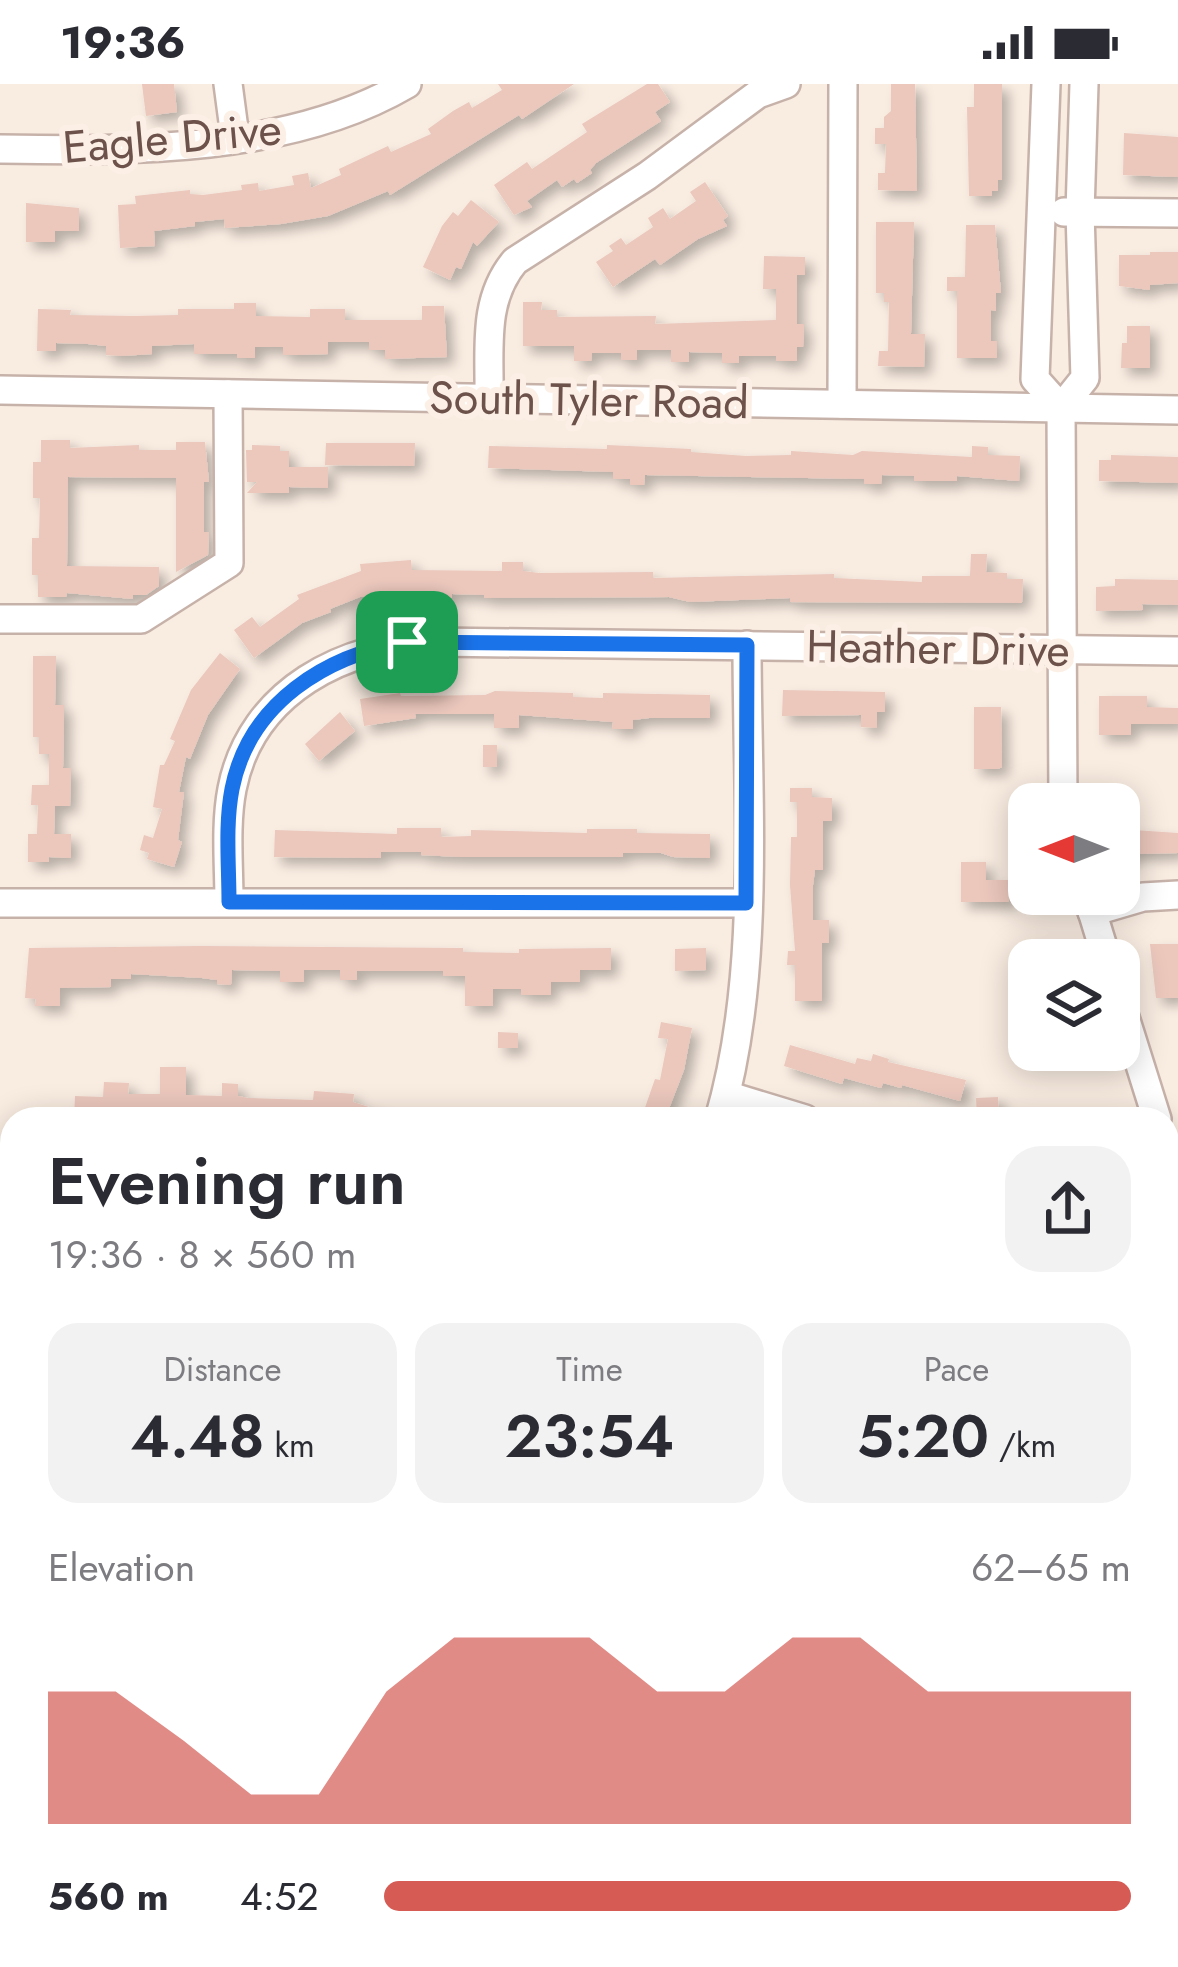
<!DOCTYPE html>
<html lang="en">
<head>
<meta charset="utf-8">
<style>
  :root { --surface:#fff; --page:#f2f2f3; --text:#2b2b33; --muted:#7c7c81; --accent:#d55b54 }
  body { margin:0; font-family:Jost,sans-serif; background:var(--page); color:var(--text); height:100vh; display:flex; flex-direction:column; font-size:45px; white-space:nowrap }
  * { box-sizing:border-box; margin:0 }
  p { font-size:39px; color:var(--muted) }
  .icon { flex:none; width:66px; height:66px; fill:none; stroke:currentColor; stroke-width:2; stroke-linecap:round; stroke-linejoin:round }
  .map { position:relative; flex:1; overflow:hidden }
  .panel { position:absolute; left:0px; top:1023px; width:1179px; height:861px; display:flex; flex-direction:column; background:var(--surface); border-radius:36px 36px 0 0; box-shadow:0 6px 30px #0003 }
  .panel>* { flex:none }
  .needle { width:78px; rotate:270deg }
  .controls { position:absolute; left:1008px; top:699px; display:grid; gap:24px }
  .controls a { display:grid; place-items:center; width:132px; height:132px; border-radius:24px; background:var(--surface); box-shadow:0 6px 30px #0003; font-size:60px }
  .pin { position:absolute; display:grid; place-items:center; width:102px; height:102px; color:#fff; margin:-51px; border-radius:24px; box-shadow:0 6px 18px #0006 }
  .round { display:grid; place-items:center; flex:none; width:126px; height:126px; border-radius:36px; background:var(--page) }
  .headline { display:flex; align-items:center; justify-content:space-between; height:204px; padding:0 48px }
  h1 { font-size:66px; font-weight:600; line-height:90px }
  .metrics { display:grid; grid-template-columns:repeat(3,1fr); gap:18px; height:204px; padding:12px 48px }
  .metrics div { display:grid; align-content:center; border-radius:30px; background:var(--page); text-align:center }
  .metrics b { font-size:60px; font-weight:600 }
  .metrics small { font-size:33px; font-weight:400 }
  .metrics p { font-size:33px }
  .chart { height:336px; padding:24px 48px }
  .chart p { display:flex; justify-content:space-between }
  .chart svg { width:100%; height:216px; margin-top:12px; fill:var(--accent); opacity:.7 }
  ul { padding:0 48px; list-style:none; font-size:39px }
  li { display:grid; grid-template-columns:192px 144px 1fr; align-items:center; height:90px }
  li i { height:30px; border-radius:15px; background:var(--accent) }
  .status { display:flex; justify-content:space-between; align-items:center; height:84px; padding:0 60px; background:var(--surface); direction:ltr }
  .status svg { height:33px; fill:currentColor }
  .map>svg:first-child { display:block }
</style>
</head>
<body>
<div class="status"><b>19:36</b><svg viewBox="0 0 49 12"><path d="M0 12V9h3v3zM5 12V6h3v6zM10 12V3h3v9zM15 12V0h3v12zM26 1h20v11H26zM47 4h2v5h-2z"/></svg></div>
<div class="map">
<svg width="1178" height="1883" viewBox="0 0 1178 1883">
  <defs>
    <filter id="shadow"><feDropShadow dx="7" dy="7" stdDeviation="6" flood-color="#0004"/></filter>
  </defs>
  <rect width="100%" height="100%" fill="#f9ece1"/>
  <g fill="#e9def4">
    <path d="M0,1614H12V1752L4,1699Z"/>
    <path d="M41,1872H280L286,1883H45Z"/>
  </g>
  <path fill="#d5e4c2" d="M332,1872H1049V1883H334Z"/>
  <g fill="#ebc7bc" filter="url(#shadow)">
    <path d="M142,0H174L177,28L146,32Z"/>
    <path d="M498,0H574L522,35L519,31L390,111L388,107L328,132L281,140L225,144L224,135L195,138V142L154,147L155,162L120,164L118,121L136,120L135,112L190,106V110L203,111L242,106L241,101L258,99L259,107L294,101L292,92L308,89L311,104L341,91L339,85L388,62L391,68L431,50L428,45L453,27L469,18L472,24L502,6Z"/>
    <path d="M647,0H658L670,18L655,28L661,37L596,79L590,86L592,89L577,99L574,95L562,103L557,96L527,117L532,123L514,131L494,101L527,78L532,85L587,48L582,40Z"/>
    <path d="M891,0H915L917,107L878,106V89H885L886,60H875V44H884V33L891,27Z"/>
    <path d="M974,0H1002V96H998V107H992V112H969L967,23H974Z"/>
    <path d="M1124,49L1178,53V93L1123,91Z"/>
    <path d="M705,98L728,132L723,136L727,142L698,155L660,181L655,175L613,203L596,178L613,167L609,162L621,154L626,161L653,143L648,134L663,124L670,135L696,117L690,108Z"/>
    <path d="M471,116L499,138L477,162L473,158L461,185L456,183L450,196L423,183L442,142L453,128L458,132Z"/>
    <path d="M26,119L79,124V147H55V158H26Z"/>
    <path d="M876,138H914L911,250H925L924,283L878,282L879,267H888L889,218H884V209H876Z"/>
    <path d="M966,141H995L1001,209H996V227L991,226V257H997V274H957V207H947V193H965Z"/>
    <path d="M1150,168H1178V199L1150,201V206L1119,202V171H1150Z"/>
    <path d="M764,172L805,173V191H797V240H804L803,263H797V277H776V272H739V279H722V269L689,268V278H671V266H637V276H621V269H592L591,277H574V262H523V218H542L541,226H557V233L656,232L655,240L776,236V205H763Z"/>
    <path d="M234,219H256V232L310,233V225H345V236H422V222H444L447,273L385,275V266H369V258H328V270L300,271H283V263H255V274H237V270H194V260L152,262V270L122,272L106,271V262L88,260L56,259V267H37L38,225L71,226L70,231L134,232L178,231V225H234Z"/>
    <path d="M1127,242H1150V284H1121L1122,259H1127Z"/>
    <path d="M41,356H70V364L139,361V366H176V358H205L209,398H204V448H209L208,471L176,488V394L68,393L67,482L159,483V502L146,511H133V515L67,509L66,513H38V491H32V454H39L40,414H33V378H41Z"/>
    <path d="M326,359H415L414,382L325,381Z"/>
    <path d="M252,361L280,362V367H289V383H328V404L289,403V409H247L257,398H247L246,366H252Z"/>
    <path d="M607,361L691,365V368L746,372L791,371V367L853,371L862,367L972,373V362L988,363V371L1020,372L1019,397L957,392V397H914V392L882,391L881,400H864V395L645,391L644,401H630V395H613V388L488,384L489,362L607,365Z"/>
    <path d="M1111,371L1178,373V399L1099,397V376H1111Z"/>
    <path d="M971,470H987L986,488L1007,489V495H1023L1022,519L790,518V514L690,518L669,513L484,514V511L452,510V514L426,513V508L360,513L330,525L331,528L302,539L254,574L234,546L252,533L260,543L299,515L297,511L361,487L360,480L411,476L412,486L502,487V478H523V487L539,489L653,488V494L834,490V494L922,498V492H970Z"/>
    <path d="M1115,495L1178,496V521L1142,520L1143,526L1096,527V503L1115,502Z"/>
    <path d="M220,569L240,585L208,631L190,675L186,673L179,708H184L178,756L182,758L174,783L147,775L149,769L140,766L144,751L153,754L162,725L153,723L160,681H164L175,657L170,655L191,606Z"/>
    <path d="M33,572H56L55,621H64L63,684H71L70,722H55L54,750H71V774L49,773V778H28V750H37L38,721H31L32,701H49V670H39V653H33Z"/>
    <path d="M783,606L885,608V628H877V644L861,643V631L782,632Z"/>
    <path d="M495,607L573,609V613L603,614V609L710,611V634H649L633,636V645H612L613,638L519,631V644H494V630H415L416,634L364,642L360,615L400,609L401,612L485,611Z"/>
    <path d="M1099,612H1147V623L1178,624V640H1131V651H1099Z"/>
    <path d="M974,623H1001L1002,683L998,685H974Z"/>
    <path d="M340,628L355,647L319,677L305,660Z"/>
    <rect x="483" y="661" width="14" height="22"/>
    <path d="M790,704H812V713L832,714V737H823V786H815L813,801V836H829V859H822V917H795V881H787L788,867H795L790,801L791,753H797V718H790Z"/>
    <path d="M397,744H441V753L471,752V746L587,749V745H637V749L710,750V774L673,773L661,769H623V773H460L421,771V768H381V774L274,773L275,746L397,750Z"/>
    <path d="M1119,745L1178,749V769L1132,770V776H1119Z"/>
    <path d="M961,778H986V796H1009V818H961Z"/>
    <path d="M1150,860H1178V914H1156Z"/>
    <path d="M202,862L463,864V868L519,869V865L611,864V886H580V898H551V911H521V905H493V922H465V892H443V887H357V896H340V886H304V898H280V887L232,886L231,901L217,900V896L202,894L131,890V895H111V903L60,904V922H35L36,915L25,914L29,864Z"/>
    <path d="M706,864V886L675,887V865Z"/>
    <path d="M661,938L692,944L684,986L665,1035H641L655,995L660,996L668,955L658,954Z"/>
    <path d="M498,948L518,949V964H498Z"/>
    <path d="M790,961L855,980L857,974L871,977L873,970L889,975L888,978L966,996L960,1017L902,1001L901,1004L883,999L881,1004L844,994L842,1000L784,982Z"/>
    <path d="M160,983H186V1011L222,1012V999L238,1000V1012L248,1014L313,1016L314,1007L354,1010L353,1018L391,1030L390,1035H74L75,1012L103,1013L104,998L129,999L128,1010H160Z"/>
    <path d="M998,1013L999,1035H977L976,1014Z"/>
  </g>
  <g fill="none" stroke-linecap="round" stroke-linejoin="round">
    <defs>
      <g id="minor">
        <path d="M228,0L235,53"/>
        <path d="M1046,0L1035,295L1061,324"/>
        <path d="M0,65C133,67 289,69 407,0"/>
        <path d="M1064,128L1178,129"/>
        <path d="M0,306L1178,326"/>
        <path d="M489,314C490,265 482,216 515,177L647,92L758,10L786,0"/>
        <path d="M842,320L843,0"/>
        <path d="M0,535H141L229,479L228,310"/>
        <path d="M1063,720L1061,324L1085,294L1080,128L1084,0"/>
        <path d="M1088,814L1107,876"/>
        <path d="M229,818C229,781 225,741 232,705C251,607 345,560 436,558L1178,567"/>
        <path d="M0,819H746"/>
        <path d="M1092,828L1143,813L1178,811"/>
        <path d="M1119,914L1157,1035"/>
        <path d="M726,1011L805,1035"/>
        <path d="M719,1035C762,889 747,714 747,561"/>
        <path d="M1167,1065L1178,1101"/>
        <path d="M0,1077H12"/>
        <path d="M0,1344H12"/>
        <path d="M0,1585H12"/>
        <path d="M0,1697L12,1694"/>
        <path d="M1167,1765L1178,1768"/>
        <path d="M2,1876C45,1873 86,1882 127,1872"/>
      </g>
    </defs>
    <use href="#minor" stroke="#c7b2aa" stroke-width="32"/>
    <use href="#minor" stroke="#fff" stroke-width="27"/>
  </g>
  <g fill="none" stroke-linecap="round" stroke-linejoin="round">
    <defs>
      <path id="route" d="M407,558L747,561L746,819L229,818C229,781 225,741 232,705C249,619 326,571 407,558Z"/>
    </defs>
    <use href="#route" stroke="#fff" stroke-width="24"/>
    <use href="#route" stroke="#1a73e8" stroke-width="15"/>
  </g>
  <g text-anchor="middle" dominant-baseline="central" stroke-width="12" stroke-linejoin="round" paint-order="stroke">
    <g font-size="45" fill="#6c524b" stroke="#fcf0e6">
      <text transform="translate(172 54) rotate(-5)">Eagle Drive</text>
      <text transform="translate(589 316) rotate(1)">South Tyler Road</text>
      <text transform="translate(938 564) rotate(1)">Heather Drive</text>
    </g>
  </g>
</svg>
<div class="controls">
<a><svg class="needle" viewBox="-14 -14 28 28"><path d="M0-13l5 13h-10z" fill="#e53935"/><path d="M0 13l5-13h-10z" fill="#7c7c81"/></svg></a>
<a><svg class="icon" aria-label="layers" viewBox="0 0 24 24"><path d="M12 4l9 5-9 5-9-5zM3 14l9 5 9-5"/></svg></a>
</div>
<div class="pin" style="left:407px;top:558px;background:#1e9e55"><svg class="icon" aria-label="arrive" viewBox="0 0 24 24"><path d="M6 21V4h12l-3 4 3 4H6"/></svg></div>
<section class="panel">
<div class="headline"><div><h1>Evening run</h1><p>19:36 · 8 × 560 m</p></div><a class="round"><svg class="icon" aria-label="share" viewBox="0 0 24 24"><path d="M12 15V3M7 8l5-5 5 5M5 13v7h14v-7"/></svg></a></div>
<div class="metrics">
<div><p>Distance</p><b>4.48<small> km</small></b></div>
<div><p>Time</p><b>23:54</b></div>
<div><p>Pace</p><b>5:20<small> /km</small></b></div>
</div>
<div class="chart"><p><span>Elevation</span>62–65 m</p>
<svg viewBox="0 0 160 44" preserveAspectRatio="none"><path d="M0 44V17L10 17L20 27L30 38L40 38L50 17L60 6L70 6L80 6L90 17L100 17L110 6L120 6L130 17L140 17L150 17L160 17V44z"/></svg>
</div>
<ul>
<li><b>560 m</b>4:52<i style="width:100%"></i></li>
</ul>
</section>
</div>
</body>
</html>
